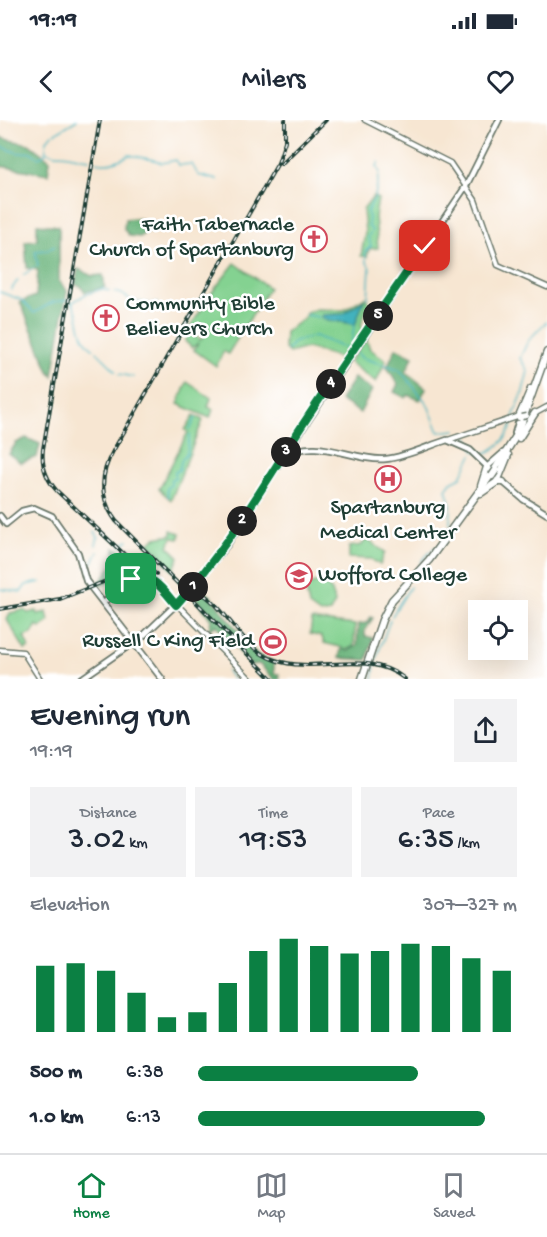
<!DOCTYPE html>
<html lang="en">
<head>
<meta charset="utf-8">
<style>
  :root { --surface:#fff; --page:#f2f2f3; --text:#1f2937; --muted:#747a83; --line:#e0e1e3; --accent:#0b8043 }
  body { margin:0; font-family:"Gochi Hand",sans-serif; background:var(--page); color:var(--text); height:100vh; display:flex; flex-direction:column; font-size:22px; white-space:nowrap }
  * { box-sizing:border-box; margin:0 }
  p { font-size:20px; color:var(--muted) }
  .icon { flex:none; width:33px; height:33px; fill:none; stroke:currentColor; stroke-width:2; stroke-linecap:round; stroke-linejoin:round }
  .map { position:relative; height:559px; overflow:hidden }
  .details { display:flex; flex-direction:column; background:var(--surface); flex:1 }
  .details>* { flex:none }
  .fabs { position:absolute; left:468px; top:480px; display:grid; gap:12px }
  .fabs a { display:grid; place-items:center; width:60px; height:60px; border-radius:0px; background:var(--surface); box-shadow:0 6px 24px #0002; font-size:30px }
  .pin { position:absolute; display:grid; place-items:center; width:51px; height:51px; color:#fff; margin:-26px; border-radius:12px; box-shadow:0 3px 9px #0006 }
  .km { position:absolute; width:30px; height:30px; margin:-15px; border-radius:50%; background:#222; color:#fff; font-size:16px; line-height:30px; text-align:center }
  .round { display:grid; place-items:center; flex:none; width:63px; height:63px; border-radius:0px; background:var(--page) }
  .overview { display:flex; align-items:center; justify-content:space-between; height:102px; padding:0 30px }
  h1 { font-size:33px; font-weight:600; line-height:45px }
  .stats { display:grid; grid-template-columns:repeat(3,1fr); gap:9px; height:102px; padding:6px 30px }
  .stats div { display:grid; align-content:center; border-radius:0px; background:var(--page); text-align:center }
  .stats b { font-size:30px; font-weight:600 }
  .stats small { font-size:16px; font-weight:400 }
  .stats p { font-size:16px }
  .chart { height:168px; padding:12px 30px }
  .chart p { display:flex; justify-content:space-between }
  .chart svg { width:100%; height:108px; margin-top:6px; stroke:var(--accent); stroke-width:6 }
  ul { padding:0 30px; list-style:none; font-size:20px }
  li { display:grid; grid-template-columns:96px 72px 1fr; align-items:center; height:45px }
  li i { height:15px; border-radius:8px; background:var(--accent) }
  .status { display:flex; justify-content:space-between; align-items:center; height:42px; padding:0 30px; background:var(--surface); direction:ltr }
  .status svg { height:16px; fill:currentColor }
  header { display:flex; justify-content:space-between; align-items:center; height:78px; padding:0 30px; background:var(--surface); font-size:27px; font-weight:600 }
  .menu { display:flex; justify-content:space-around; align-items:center; height:84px; border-top:2px solid var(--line); background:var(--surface); font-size:16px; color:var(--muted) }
  .menu a { display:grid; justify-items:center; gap:3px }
  .menu .selected { color:var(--accent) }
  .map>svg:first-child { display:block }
</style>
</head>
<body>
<div class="status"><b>19:19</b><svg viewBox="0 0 49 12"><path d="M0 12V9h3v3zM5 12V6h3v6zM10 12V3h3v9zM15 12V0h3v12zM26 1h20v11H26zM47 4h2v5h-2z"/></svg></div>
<header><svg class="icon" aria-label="back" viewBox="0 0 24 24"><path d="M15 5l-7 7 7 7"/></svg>Milers<svg class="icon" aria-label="heart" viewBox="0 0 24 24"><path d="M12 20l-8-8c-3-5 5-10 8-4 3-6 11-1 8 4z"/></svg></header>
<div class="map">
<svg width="547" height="559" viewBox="0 0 547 559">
  <rect width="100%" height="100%" fill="#fff"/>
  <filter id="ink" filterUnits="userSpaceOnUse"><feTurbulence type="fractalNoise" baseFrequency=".0167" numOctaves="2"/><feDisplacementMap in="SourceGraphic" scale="12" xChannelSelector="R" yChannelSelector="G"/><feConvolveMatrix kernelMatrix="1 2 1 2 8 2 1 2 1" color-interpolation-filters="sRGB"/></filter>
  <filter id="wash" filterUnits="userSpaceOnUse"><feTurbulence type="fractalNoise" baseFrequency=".008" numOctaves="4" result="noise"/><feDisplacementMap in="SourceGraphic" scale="24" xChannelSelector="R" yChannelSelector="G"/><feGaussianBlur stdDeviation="1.35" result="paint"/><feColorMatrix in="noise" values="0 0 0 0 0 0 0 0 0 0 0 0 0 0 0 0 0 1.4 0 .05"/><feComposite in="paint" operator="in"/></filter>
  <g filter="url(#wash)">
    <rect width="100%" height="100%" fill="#f7e6d2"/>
    <g fill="#84d291" stroke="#528862" stroke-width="1.5">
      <path d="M373,77L378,79L375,97L378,128L369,129L367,137L361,136L365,113L363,90Z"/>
      <path d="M235,143L269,168L228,234L224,231L216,246L194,230L199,222L192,228L185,221L190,212L201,220L204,215L190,207L213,171Z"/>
      <path d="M365,177L369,182L361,205L365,210L345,239L307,228L289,233L284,228L285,212L303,199L307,192L317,189L344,190Z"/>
      <path d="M366,218L370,229L386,240L376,262L349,242Z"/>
      <path d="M187,262L211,278L208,287L213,289L210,298L178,284Z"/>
      <path d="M194,295L203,300L171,380L159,369L188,312L185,310Z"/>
      <path d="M172,411L180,414L179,419L172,418L168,426L179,437L173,451L148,424L155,418L172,415Z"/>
      <path d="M366,419L385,432L380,445L371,439L349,438V427L362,425Z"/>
      <path d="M321,461L332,471L335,483L330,492L320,494L309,486L305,466Z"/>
      <path d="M24,490L28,493L37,491V494L47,492L49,502L40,508L37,505L32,514L24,517L29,528L25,530L7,500L10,493Z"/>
      <path d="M312,500L355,505L354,526L348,529L324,523L322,517L310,514Z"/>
    </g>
    <g fill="#6bb47b" stroke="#457858" stroke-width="1.5">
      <path d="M0,16L4,19L29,24L50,40L48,54L0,46Z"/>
      <path d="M134,98L155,102L154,112L147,111L140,117L129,116L124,109L125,99Z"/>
      <path d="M37,104L59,106V161L67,171L53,256L49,251L20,182L36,176L38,150L27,148L25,121L37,120Z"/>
      <path d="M78,149L92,156L103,155L105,167L85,172L81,166L75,165Z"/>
      <path d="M396,228L413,236L406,252L426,268L420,280L408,275L406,278L394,272L398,264L387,247Z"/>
      <path d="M354,258L372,270L360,293L340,280Z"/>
      <path d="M26,318L40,324L37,337L21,343L9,334L16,323Z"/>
      <path d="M115,428L161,455V457L130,455L99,466L98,463C106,458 106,450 114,445Z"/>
      <path d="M198,469L210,475L257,535L274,542V554H279L280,559H274L259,544L251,545L216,505L209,510L211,500L193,474Z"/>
      <path d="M371,497L373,498L365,510V516L373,518L367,540L339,538L341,529L348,531L357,526L358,504L367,503Z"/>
    </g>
    <path fill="#43b2be" stroke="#317879" stroke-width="1.5" d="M364,180L355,205C345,201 328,202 321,198L322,195L343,194Z"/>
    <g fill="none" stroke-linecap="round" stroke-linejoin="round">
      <g stroke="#43b2be" stroke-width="1.5">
        <path d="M55,13L77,0"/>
        <path d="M0,26L18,33L31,32L39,38L45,34L47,20L52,14"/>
        <path d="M47,32L52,33"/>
        <path d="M54,34C72,33 74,38 90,39"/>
        <path d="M130,35L154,40"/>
        <path d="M155,40L162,43L176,40L179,45L192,44L198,55L217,60"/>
        <path d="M96,42C107,45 119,41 129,35"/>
        <path d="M379,42L377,46L380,53"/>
        <path d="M375,76L379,56"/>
        <path d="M366,137L365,132L371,126L368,117L372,110L368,106L369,97L367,92L375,77"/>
        <path d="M366,140V139"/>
        <path d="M366,141L370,148L368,178"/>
        <path d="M23,155L38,145L35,131L47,130L55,126"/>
        <path d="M11,170L18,160"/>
        <path d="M0,172L22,180L34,193L53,182L68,180"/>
        <path d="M114,172L122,174L134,182L149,183"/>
        <path d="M84,175L102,169L109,171"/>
        <path d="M70,181C84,194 74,215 94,229"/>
        <path d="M73,182L83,176"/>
        <path d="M152,183H157"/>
        <path d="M306,195L319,197"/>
        <path d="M542,206L547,202"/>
        <path d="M342,226L349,229"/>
        <path d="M287,230L295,221L315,216L340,226"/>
        <path d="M351,230L354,205"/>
        <path d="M97,232L116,251"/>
        <path d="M357,233L362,238L399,249L426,282"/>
        <path d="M120,254L133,257"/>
        <path d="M427,283L439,312L456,310"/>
        <path d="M513,297L522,275L528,251L520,238L528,221L541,207"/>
        <path d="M190,309L196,297"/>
        <path d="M467,316L475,331"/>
        <path d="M475,331L486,333C501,326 510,316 513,300"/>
        <path d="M168,377L167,368L171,365V359L175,358V352L179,350L182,339L187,333L190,314"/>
        <path d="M450,405L451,386L446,369L451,362L461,357L472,335"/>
        <path d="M95,412L98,417L96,425"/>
        <path d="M121,426L128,420"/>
        <path d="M421,442L434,428"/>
        <path d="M86,447L93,442L98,432"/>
        <path d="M0,469L21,472L26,465L41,462"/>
        <path d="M392,496L410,467"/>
        <path d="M227,551L233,559"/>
        <path d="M373,559L375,542L390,500"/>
      </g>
    </g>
  </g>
  <g filter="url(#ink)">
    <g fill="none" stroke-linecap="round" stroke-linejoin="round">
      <defs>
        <g id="secondary">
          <path d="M365,0L450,43L475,80L498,145L547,167"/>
          <path d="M534,294L547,287"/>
          <path d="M448,320L520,296"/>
          <path d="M103,483C118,472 129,450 151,458L250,559"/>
          <path d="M0,530L23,532L40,559"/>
        </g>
        <g id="primary">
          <path d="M515,313L518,303"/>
          <path d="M286,336C315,315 354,342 386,339C406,337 428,326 447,320L470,330L496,355"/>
          <path d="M278,345L466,66L499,0"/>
          <path d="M487,347L503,333"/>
          <path d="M502,361L523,379L547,394"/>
          <path d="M0,396L6,404L22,391L34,388L52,396L78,433L86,461L162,559"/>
          <path d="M191,469L227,425L279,343"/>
          <path d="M81,559L143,516L186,475"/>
        </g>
        <g id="highway">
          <path d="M519,297L531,269"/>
          <path d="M519,318L535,293"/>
          <path d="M495,349L518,313L547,232"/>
          <path d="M497,362L508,335"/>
          <path d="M481,366L487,347"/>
          <path d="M481,373L497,362H503"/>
          <path d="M362,559L382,500L392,480L429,440L491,355"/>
        </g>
      </defs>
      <use href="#secondary" stroke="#6b786b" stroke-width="7"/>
      <use href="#primary" stroke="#6b786b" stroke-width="8"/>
      <use href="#highway" stroke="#6b786b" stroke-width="9"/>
      <use href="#secondary" stroke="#fff" stroke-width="4"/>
      <use href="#primary" stroke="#fff" stroke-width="4.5"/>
      <use href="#highway" stroke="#fff" stroke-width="6"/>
      <defs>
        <g id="rail">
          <path d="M100,0L43,329C41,346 46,359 57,371L126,436L156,454"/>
          <path d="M281,44L326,0"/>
          <path d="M196,470C228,486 240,529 275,540C318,555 366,528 405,559"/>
          <path d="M0,489L60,479L129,452L148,451"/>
          <path d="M272,559L116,401C99,378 100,354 113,331L278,43L285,21V0"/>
        </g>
      </defs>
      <use href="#rail" stroke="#1f3d34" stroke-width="4"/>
      <use href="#rail" stroke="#fff" stroke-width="1.5" stroke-dasharray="4.5" stroke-linecap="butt"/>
      <defs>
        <path id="secondary-bridge" d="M522,297L527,296"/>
        <path id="primary-bridge" d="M186,475L191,469"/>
        <path id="highway-bridge" d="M492,356L496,350"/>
      </defs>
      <use href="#secondary-bridge" stroke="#6b786b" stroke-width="7" stroke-linecap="butt"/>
      <use href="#primary-bridge" stroke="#6b786b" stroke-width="8" stroke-linecap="butt"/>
      <use href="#highway-bridge" stroke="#6b786b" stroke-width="9" stroke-linecap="butt"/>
      <use href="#secondary-bridge" stroke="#fff" stroke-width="4"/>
      <use href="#primary-bridge" stroke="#fff" stroke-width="4.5"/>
      <use href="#highway-bridge" stroke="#fff" stroke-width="6"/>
    </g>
  </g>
  <g fill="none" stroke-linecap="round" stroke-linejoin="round" filter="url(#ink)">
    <defs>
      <path id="route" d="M131,459C152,451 164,471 176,485C223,434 257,376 294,318C336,253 381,190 425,126"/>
    </defs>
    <use href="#route" stroke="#fff" stroke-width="12"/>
    <use href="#route" stroke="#0b8043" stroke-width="8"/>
  </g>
  <defs>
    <symbol id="church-ring" viewBox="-11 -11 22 22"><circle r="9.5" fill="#fff" stroke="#d1495b" stroke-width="1.5"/><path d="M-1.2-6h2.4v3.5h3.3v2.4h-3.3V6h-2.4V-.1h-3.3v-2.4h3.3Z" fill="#d1495b"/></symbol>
    <symbol id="hospital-ring" viewBox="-11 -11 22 22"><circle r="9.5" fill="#fff" stroke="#d1495b" stroke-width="1.5"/><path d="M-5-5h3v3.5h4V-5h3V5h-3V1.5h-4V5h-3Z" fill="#d1495b"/></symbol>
    <symbol id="university-ring" viewBox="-11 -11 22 22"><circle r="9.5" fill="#fff" stroke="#d1495b" stroke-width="1.5"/><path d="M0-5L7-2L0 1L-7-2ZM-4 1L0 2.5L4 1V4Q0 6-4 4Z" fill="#d1495b"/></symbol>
    <symbol id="stadium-ring" viewBox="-11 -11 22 22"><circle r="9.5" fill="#fff" stroke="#d1495b" stroke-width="1.5"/><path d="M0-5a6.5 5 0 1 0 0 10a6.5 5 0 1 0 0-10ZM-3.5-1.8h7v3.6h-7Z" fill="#d1495b"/></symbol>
  </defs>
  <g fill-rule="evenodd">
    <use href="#church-ring" x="299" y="104" width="30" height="30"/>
    <use href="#church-ring" x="91" y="183" width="30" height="30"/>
    <use href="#hospital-ring" x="373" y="344" width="30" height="30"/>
    <use href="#university-ring" x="284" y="441" width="30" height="30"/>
    <use href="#stadium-ring" x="258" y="507" width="30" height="30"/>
  </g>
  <g text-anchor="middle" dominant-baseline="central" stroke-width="5" stroke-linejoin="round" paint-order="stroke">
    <g font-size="22" fill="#1f3d34" stroke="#fff" text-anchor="end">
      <text x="294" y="106">Faith Tabernacle<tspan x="294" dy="25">Church of Spartanburg</tspan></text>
      <text x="126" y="185" text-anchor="start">Community Bible<tspan x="126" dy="25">Believers Church</tspan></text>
      <text x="388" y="389" text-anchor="middle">Spartanburg<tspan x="388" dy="25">Medical Center</tspan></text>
      <text x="318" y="456" text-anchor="start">Wofford College</text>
      <text x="254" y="522">Russell C King Field</text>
    </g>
  </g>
</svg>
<div class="fabs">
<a><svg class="icon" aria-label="locate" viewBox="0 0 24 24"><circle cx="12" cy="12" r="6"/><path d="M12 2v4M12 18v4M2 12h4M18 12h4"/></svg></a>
</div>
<div class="pin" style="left:131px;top:459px;background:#1e9e55"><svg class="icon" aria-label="arrive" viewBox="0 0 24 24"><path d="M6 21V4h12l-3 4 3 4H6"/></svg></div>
<div class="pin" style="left:425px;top:126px;background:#d93025"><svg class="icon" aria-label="check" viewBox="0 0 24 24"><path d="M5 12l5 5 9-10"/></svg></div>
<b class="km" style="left:193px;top:467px">1</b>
<b class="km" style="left:242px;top:401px">2</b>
<b class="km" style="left:286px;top:332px">3</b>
<b class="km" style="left:331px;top:264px">4</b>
<b class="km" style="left:378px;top:196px">5</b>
</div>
<section class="details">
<div class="overview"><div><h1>Evening run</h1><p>19:19</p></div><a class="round"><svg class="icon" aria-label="share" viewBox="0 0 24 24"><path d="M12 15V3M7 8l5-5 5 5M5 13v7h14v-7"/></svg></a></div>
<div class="stats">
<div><p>Distance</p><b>3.02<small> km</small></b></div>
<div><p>Time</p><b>19:53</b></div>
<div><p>Pace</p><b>6:35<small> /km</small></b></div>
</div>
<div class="chart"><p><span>Elevation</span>307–327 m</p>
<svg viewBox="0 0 160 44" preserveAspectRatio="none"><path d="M5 44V17M15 44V16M25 44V19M35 44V28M45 44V38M55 44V36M65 44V24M75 44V11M85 44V6M95 44V9M105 44V12M115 44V11M125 44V8M135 44V9M145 44V14M155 44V19"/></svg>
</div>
<ul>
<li><b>500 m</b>6:38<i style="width:69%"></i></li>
<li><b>1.0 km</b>6:13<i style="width:90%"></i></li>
</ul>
</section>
<nav class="menu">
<a class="selected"><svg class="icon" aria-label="home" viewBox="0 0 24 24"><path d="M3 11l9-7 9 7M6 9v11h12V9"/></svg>Home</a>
<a><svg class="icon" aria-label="map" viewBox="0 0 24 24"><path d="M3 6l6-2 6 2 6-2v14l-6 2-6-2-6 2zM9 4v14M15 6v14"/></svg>Map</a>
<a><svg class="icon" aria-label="saved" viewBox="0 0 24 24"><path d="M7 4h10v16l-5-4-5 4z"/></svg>Saved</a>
</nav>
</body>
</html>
